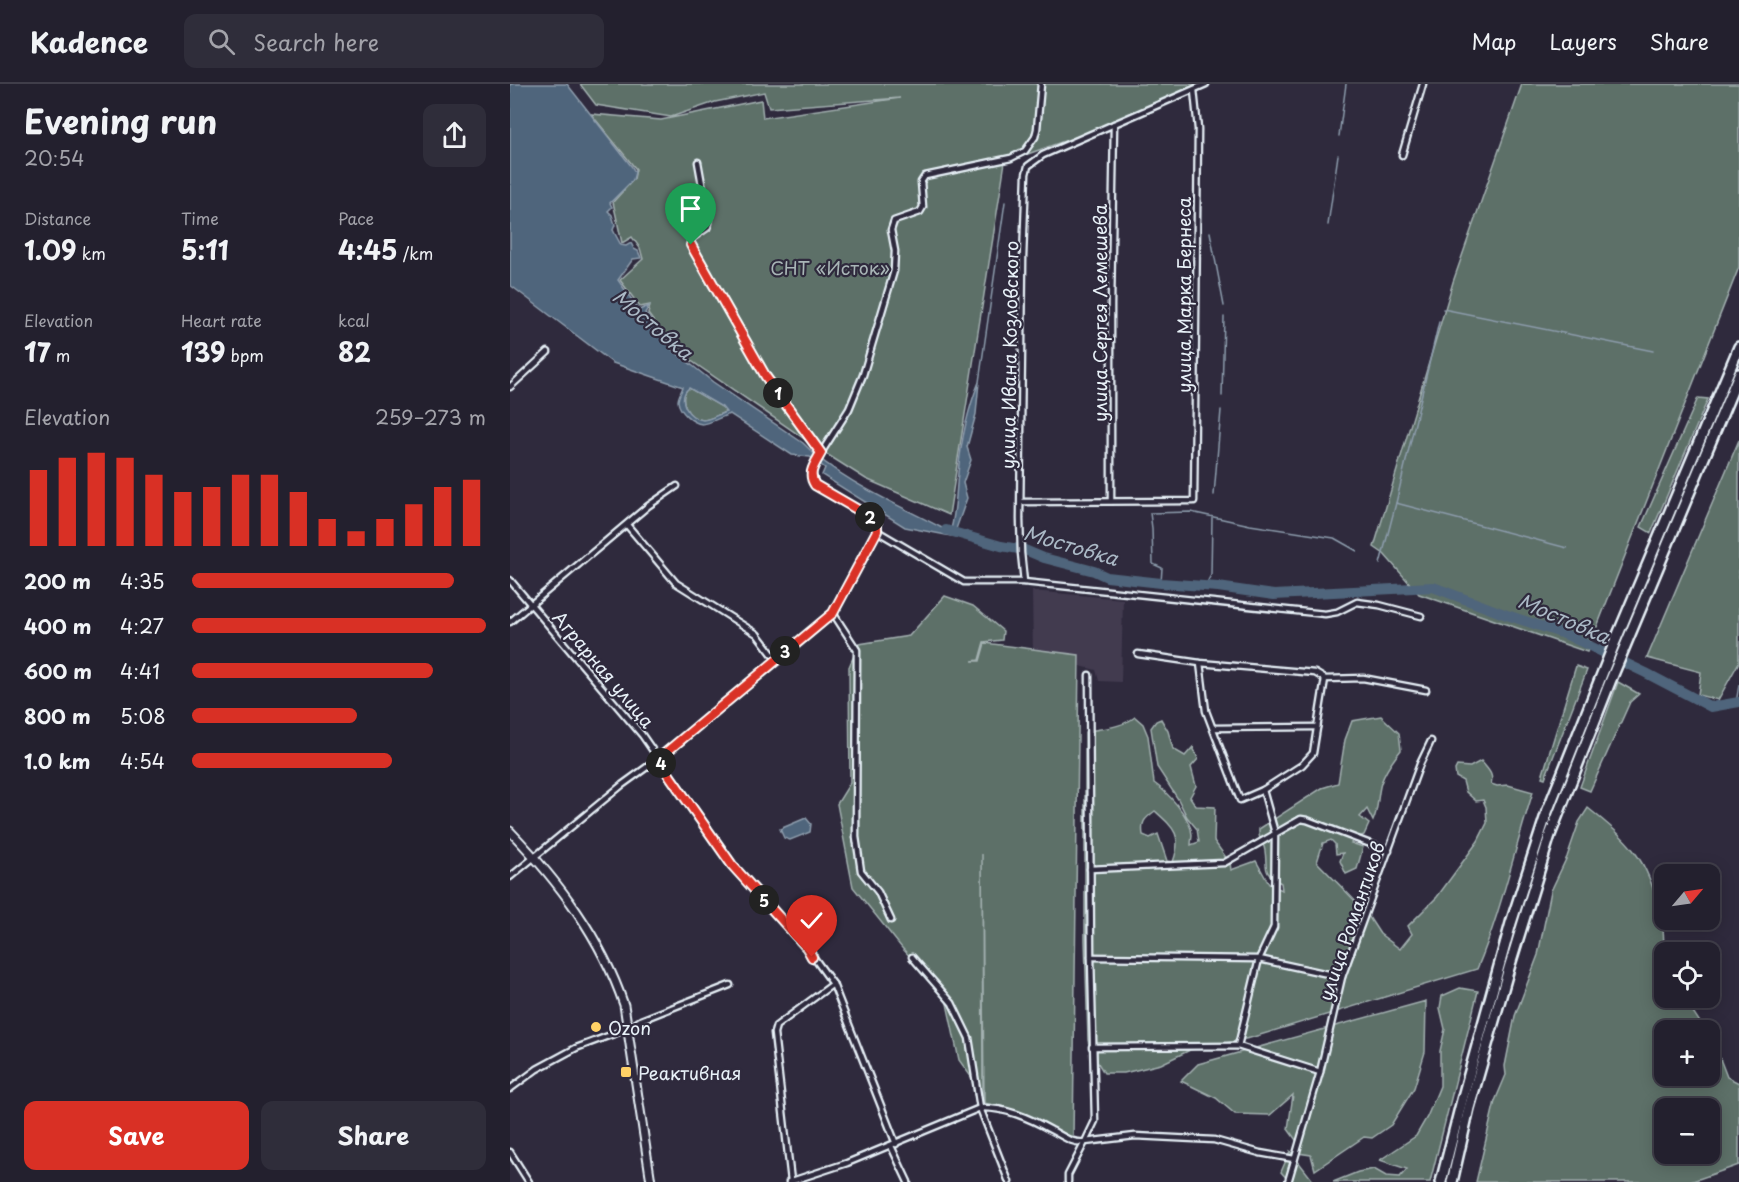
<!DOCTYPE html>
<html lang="en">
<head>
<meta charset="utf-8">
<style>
  :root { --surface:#23202e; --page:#2f2d3a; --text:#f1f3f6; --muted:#a3a3aa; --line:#403e4a; --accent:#d93025 }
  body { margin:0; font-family:"Playpen Sans",sans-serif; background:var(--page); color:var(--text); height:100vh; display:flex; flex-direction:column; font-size:22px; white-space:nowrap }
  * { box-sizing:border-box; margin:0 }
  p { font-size:20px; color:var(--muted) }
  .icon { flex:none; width:33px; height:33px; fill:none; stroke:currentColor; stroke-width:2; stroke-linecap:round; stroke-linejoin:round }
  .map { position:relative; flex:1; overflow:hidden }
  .details { display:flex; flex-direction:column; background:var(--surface); width:510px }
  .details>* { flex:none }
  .needle { width:39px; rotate:61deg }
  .fabs { position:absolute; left:1144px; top:780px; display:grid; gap:12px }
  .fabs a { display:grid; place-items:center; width:66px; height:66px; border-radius:12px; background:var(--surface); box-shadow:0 3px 15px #0003,0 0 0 2px var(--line); font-size:30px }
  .pin { position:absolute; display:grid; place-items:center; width:51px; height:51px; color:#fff; margin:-62px -26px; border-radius:50% 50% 50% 0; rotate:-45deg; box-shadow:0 0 6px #0007 }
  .pin .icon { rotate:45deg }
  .km { position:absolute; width:30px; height:30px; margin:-15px; border-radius:50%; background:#222; color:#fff; font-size:16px; line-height:30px; text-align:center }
  .round { display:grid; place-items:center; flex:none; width:63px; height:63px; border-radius:12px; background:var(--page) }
  .summary { display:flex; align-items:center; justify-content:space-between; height:102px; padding:0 24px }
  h1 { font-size:33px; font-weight:700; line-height:45px }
  .stats { display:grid; grid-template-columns:repeat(3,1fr); gap:9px; height:102px; padding:6px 24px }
  .stats div { display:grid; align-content:center }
  .stats b { font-size:26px; font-weight:700 }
  .stats small { font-size:16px; font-weight:400 }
  .stats p { font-size:16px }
  .chart { height:168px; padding:12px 24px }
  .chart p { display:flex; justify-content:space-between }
  .chart svg { width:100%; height:108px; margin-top:6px; stroke:var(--accent); stroke-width:6 }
  .cta { display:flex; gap:12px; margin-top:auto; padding:12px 24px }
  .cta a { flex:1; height:69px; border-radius:12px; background:var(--accent); color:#fff; font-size:24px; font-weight:700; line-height:69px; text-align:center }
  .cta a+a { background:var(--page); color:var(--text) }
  ul { padding:0 24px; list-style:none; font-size:20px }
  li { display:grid; grid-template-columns:96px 72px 1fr; align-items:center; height:45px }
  li i { height:15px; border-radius:8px; background:var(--accent) }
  header { display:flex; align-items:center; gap:36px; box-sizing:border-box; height:84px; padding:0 30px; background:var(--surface); border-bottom:2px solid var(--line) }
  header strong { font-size:28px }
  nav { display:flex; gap:33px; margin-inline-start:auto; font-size:21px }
  .search { width:420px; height:54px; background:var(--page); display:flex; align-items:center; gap:15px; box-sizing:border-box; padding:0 21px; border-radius:12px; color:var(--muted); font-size:22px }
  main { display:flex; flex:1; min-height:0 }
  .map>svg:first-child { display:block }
</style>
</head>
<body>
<header>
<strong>Kadence</strong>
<div class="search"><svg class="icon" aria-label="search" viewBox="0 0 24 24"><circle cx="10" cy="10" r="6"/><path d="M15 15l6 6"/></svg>Search here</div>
<nav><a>Map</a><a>Layers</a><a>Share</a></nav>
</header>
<main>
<section class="details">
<div class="summary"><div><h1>Evening run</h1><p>20:54</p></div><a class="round"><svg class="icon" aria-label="share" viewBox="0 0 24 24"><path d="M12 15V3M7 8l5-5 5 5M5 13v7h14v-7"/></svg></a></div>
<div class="stats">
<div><p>Distance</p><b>1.09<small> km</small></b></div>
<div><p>Time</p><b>5:11</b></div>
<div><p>Pace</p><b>4:45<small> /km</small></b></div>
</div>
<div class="stats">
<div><p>Elevation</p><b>17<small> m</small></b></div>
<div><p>Heart rate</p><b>139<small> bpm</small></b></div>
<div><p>kcal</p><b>82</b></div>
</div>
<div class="chart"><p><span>Elevation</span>259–273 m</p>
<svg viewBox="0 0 160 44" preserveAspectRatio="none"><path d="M5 44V13M15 44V8M25 44V6M35 44V8M45 44V15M55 44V22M65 44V20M75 44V15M85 44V15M95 44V22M105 44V33M115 44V38M125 44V33M135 44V27M145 44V20M155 44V17"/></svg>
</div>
<ul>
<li><b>200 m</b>4:35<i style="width:89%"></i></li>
<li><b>400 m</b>4:27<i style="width:100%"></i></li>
<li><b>600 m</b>4:41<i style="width:82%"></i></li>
<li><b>800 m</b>5:08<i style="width:56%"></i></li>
<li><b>1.0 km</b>4:54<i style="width:68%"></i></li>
</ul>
<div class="cta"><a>Save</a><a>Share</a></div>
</section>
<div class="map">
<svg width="1229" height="1098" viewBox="0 0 1229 1098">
  <rect width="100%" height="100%" fill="#2f2a3d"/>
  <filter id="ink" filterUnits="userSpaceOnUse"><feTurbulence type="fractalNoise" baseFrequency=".0167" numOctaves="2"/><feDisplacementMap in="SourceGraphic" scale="12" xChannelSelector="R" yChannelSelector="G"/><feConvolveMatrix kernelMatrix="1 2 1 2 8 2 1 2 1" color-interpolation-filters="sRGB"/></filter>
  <g filter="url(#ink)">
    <path fill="#423a50" d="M522,507L613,515L611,598L589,597L586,586L523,570Z"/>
    <g fill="#5d6f67" stroke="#a2b0b0" stroke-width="1.5" fill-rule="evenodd">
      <path d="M70,0H691L580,48L495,78L439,431L356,395L318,371L164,265L138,230L140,221L130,223L110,196L133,175L130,164L122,153L112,159L103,118L124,95L126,85L81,30L151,36L251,16L253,34L390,14L259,24L254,8L205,18L161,33L86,21Z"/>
      <path d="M1012,0H1229V183L1077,568L909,510L874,470L864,463L943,198Z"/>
      <path d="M179,304L212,323L217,327C210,330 200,336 193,336C178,336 166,314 179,304Z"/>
      <path d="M1188,314L1198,315L1141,449L1131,443Z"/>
      <path d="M1229,356V578L1208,616L1188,611L1191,588L1137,574Z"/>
      <path d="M435,512L463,522L493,547L492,556L474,558L469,576L462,577H470L475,559L569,571L563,1054C530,1037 511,1026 474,1019L472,770L473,1019L464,1011L462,994L449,976L435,910L392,864L343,803L327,720L340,699L339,583L349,560L399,552Z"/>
      <path d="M1066,582L1077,586L1035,694L1032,693Z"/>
      <path d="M1108,598L1129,610L1120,618L1080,707L1070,703Z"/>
      <path d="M871,632L889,649L891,666C883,676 875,687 871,699C867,712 869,724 863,737L857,725L850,733L859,740L854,751L847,754L841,759L853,763L847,785L836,790L830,777L833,769L826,770L825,760L821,756L813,759L807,778L855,827L870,850L890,865L902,850L898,842L927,813L968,757L977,739L976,723L973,716L966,717L956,708L953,697L946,693L945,686L947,682L960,683L971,677C978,686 984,690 981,700L987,702L998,701L1023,708C1004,767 991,828 967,885L740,954L680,966L651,980L614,989H594L580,966L578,956L575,856V648C592,644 611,644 625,633L633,640L638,652L644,699C657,708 681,733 682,751C682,754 681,757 681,761L689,758L687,745L677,733L668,715L647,683L641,644L646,637L651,635L658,647L663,665L675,672L683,663L688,675L681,683L686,702L680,713L686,722L705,723L704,757L720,779L721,786L746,777L759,800L772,806L771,799C751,787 758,786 755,767C754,757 748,759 749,745L812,704L828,699L835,656L842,637ZM645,727C664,744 673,751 663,778L657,777L648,750L640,754L633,751C631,738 634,735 645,727Z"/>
      <path d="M1078,724C1119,757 1138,774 1149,827C1152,839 1155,851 1153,864C1151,879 1137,879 1149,896H1155V914H1174L1195,946H1155V992H1200V955L1207,967L1217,993L1229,999V1081L1180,1098H966L985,1017L996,991L995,982L1005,932L1028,871L1041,807L1057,773L1069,738ZM1155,1024H1200V1070H1155Z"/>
      <path d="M950,904L968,907L920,1098H823L848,1088L864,1085L876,1092L890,1093L897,1085L870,1076L906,1052L917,1033L930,1002V967L935,945L930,924L932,912Z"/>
      <path d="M916,917L915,968L904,1004L881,1041L862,1054L854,1053L805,1086L801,1071L788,1069L786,1056L778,1045L783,1011L760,1031L725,1030L706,1014L671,997L688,980Z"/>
      <path d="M780,1067L804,1098H780L771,1088Z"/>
    </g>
    <g fill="#50657b" stroke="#8d9dad" stroke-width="1.5" fill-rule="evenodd">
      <path d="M0,0H57L122,83L125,88L123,96L100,119L102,123L98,127L102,131L105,141L103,146L111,161L116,162L121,159L124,165L128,167L131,174L123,175L108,196L129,226L139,222L135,229L163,266L203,298L293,359C328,396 387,420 432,444L441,445C446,427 446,407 448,389C451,358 457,327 469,298L466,330L457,363L461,376L453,399L457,414L446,445L449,449L441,452L395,443L312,391L315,384L300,373L282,371L220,330C212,332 200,340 192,340C182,339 169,327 168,317C168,313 171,308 173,303L103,279L0,201ZM179,304L212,323L216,328C209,330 200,336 193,336C178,335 166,314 179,304Z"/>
      <path d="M296,734L301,740L300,748L280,756L274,754L270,745Z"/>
    </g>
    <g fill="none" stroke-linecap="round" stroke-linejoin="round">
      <g stroke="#8d9dad" stroke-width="1.5">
        <path d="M829,52L836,0"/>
        <path d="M818,141L828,71"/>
        <path d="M700,148L714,222"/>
        <path d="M933,225L1143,267"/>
        <path d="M469,298L495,118"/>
        <path d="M712,312L714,233"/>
        <path d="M704,411L711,326"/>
        <path d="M886,419L929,238"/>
        <path d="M870,480L886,419L1057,464"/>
        <path d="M651,499L652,484L643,480L642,444L640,429L681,428L740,441L824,454L847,467"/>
        <path d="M695,502L701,491L702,434"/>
        <path d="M1226,619L1229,601"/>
      </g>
      <path stroke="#50657b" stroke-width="10" d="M436,446L491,462L515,466L534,474L584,487L597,493L651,499L708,503L764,511L923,503L994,530L1057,551L1136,589L1201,623L1229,618"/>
      <defs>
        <g id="street">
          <path d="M892,71L913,0"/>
          <path d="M188,78L199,139L197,144L181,155V161L256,293L311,369"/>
          <path d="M0,303L38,268"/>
          <path d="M601,417V221L604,40"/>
          <path d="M511,418L684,417L688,45L684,6"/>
          <path d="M117,441L166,499L247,550L266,575"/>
          <path d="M367,447V440L362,434L305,401L301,388L311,369L339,325L353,291L384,187L385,167L381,146L384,137L410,128L413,123L411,98L415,92L501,74L515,67L525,53L527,45L531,0"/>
          <path d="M367,447L454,498H514L815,530L827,528L847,518L869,521L911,532"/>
          <path d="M0,496L132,651L222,781L297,864L323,900L386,1060"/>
          <path d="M514,498L511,469L510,435L513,174L516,90L518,82L533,71L696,0"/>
          <path d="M323,529L347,566L346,753L351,787L368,808L381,836"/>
          <path d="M0,538L138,422L167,402"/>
          <path d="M628,570L690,579L805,589L815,595L853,594L916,606"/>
          <path d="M690,579L696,627L730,716L753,706L792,681L803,669L815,595"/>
          <path d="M703,644L807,643"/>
          <path d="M580,785L714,779L791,735L797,736L879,767"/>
          <path d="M0,793L112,701L148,675L323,529L367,447"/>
          <path d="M402,873L442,919L459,954L470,1024L499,1098"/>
          <path d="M581,873L749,875L832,893"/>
          <path d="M728,962L749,875L764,843L765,749L753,706"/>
          <path d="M582,963L728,962L810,988"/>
          <path d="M0,1005L27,985L66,964L117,945L131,936L220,901"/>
          <path d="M381,1062L398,1098"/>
          <path d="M0,1068L19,1098"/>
          <path d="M281,1097L264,949L266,942L323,900"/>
          <path d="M279,1098L337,1079L470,1024C495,1023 519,1034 541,1046C553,1052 562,1060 575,1058L585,1037L581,873L579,591"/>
          <path d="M558,1098V1091L575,1058L625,1052L704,1056L750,1069L784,1075"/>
          <path d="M778,1098L810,988L832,893L910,680L921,657"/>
        </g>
        <path id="secondary" d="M0,747C49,798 91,853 114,921L141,1098"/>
        <g id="highway">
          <path d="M931,1098L952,1016L1001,839L1037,728L1104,560L1229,263"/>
          <path d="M942,1098L959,1024L999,884L1040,751L1100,598L1229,290"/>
        </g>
      </defs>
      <use href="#street" stroke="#e8f1f8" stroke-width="9"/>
      <use href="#secondary" stroke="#e8f1f8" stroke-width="11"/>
      <use href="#highway" stroke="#e8f1f8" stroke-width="14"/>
      <use href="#street" stroke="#2f2a3d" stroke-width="4.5"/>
      <use href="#secondary" stroke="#2f2a3d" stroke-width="7"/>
      <use href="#highway" stroke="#2f2a3d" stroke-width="9"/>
    </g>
  </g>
  <g fill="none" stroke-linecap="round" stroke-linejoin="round" filter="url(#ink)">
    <defs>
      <path id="route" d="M181,161L256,293L311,369C305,380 297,389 305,401L362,434L367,440V447L323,529L148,675L222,781L297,864L302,873"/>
    </defs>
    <use href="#route" stroke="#fff" stroke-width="12"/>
    <use href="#route" stroke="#d93025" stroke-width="8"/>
  </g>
  <g fill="#ffd166" stroke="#2f2a3d" stroke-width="2">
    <circle cx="86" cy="943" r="6"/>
    <rect x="110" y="982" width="12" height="12" rx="3"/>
  </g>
  <g text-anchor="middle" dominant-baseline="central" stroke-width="4.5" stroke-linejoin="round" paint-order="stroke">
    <g font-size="18" fill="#a9b6b7" stroke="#2f2a3d">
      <text x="320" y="183">СНТ «Исток»</text>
    </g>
    <g font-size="18" fill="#e8f1f8" stroke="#2f2a3d">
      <text transform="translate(673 211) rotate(-90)">улица Марка Бернеса</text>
      <text transform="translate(589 229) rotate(-90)">улица Сергея Лемешева</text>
      <text transform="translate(499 271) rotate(-89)">улица Ивана Козловского</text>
      <text transform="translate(94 585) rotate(50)">Аграрная улица</text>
      <text transform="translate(841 837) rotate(-71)">улица Романтиков</text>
    </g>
    <g font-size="18" fill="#e8f1f8" stroke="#2f2a3d" text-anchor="start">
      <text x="98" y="943">Ozon</text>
      <text x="128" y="988">Реактивная</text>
    </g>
    <g font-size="20" font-style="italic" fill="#abb9c6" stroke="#2f2a3d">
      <text transform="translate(143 240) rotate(40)">Мостовка</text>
      <text transform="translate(561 461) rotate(16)">Мостовка</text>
      <text transform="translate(1054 534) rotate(23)">Мостовка</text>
    </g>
  </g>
</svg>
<div class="fabs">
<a><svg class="needle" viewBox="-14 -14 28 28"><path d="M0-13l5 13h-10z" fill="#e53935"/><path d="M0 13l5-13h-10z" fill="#a3a3aa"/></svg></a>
<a><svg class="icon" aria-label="locate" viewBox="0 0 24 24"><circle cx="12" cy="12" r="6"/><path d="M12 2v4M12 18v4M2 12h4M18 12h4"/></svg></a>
<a>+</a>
<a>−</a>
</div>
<div class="pin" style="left:181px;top:161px;background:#1e9e55"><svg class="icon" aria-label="arrive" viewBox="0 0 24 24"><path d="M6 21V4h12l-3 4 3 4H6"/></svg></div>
<div class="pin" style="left:302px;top:873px;background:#d93025"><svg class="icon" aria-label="check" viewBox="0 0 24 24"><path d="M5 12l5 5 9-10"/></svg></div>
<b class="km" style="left:268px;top:309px">1</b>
<b class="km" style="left:360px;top:433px">2</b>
<b class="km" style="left:275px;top:567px">3</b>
<b class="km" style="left:151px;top:679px">4</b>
<b class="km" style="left:254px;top:816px">5</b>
</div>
</main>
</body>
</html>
